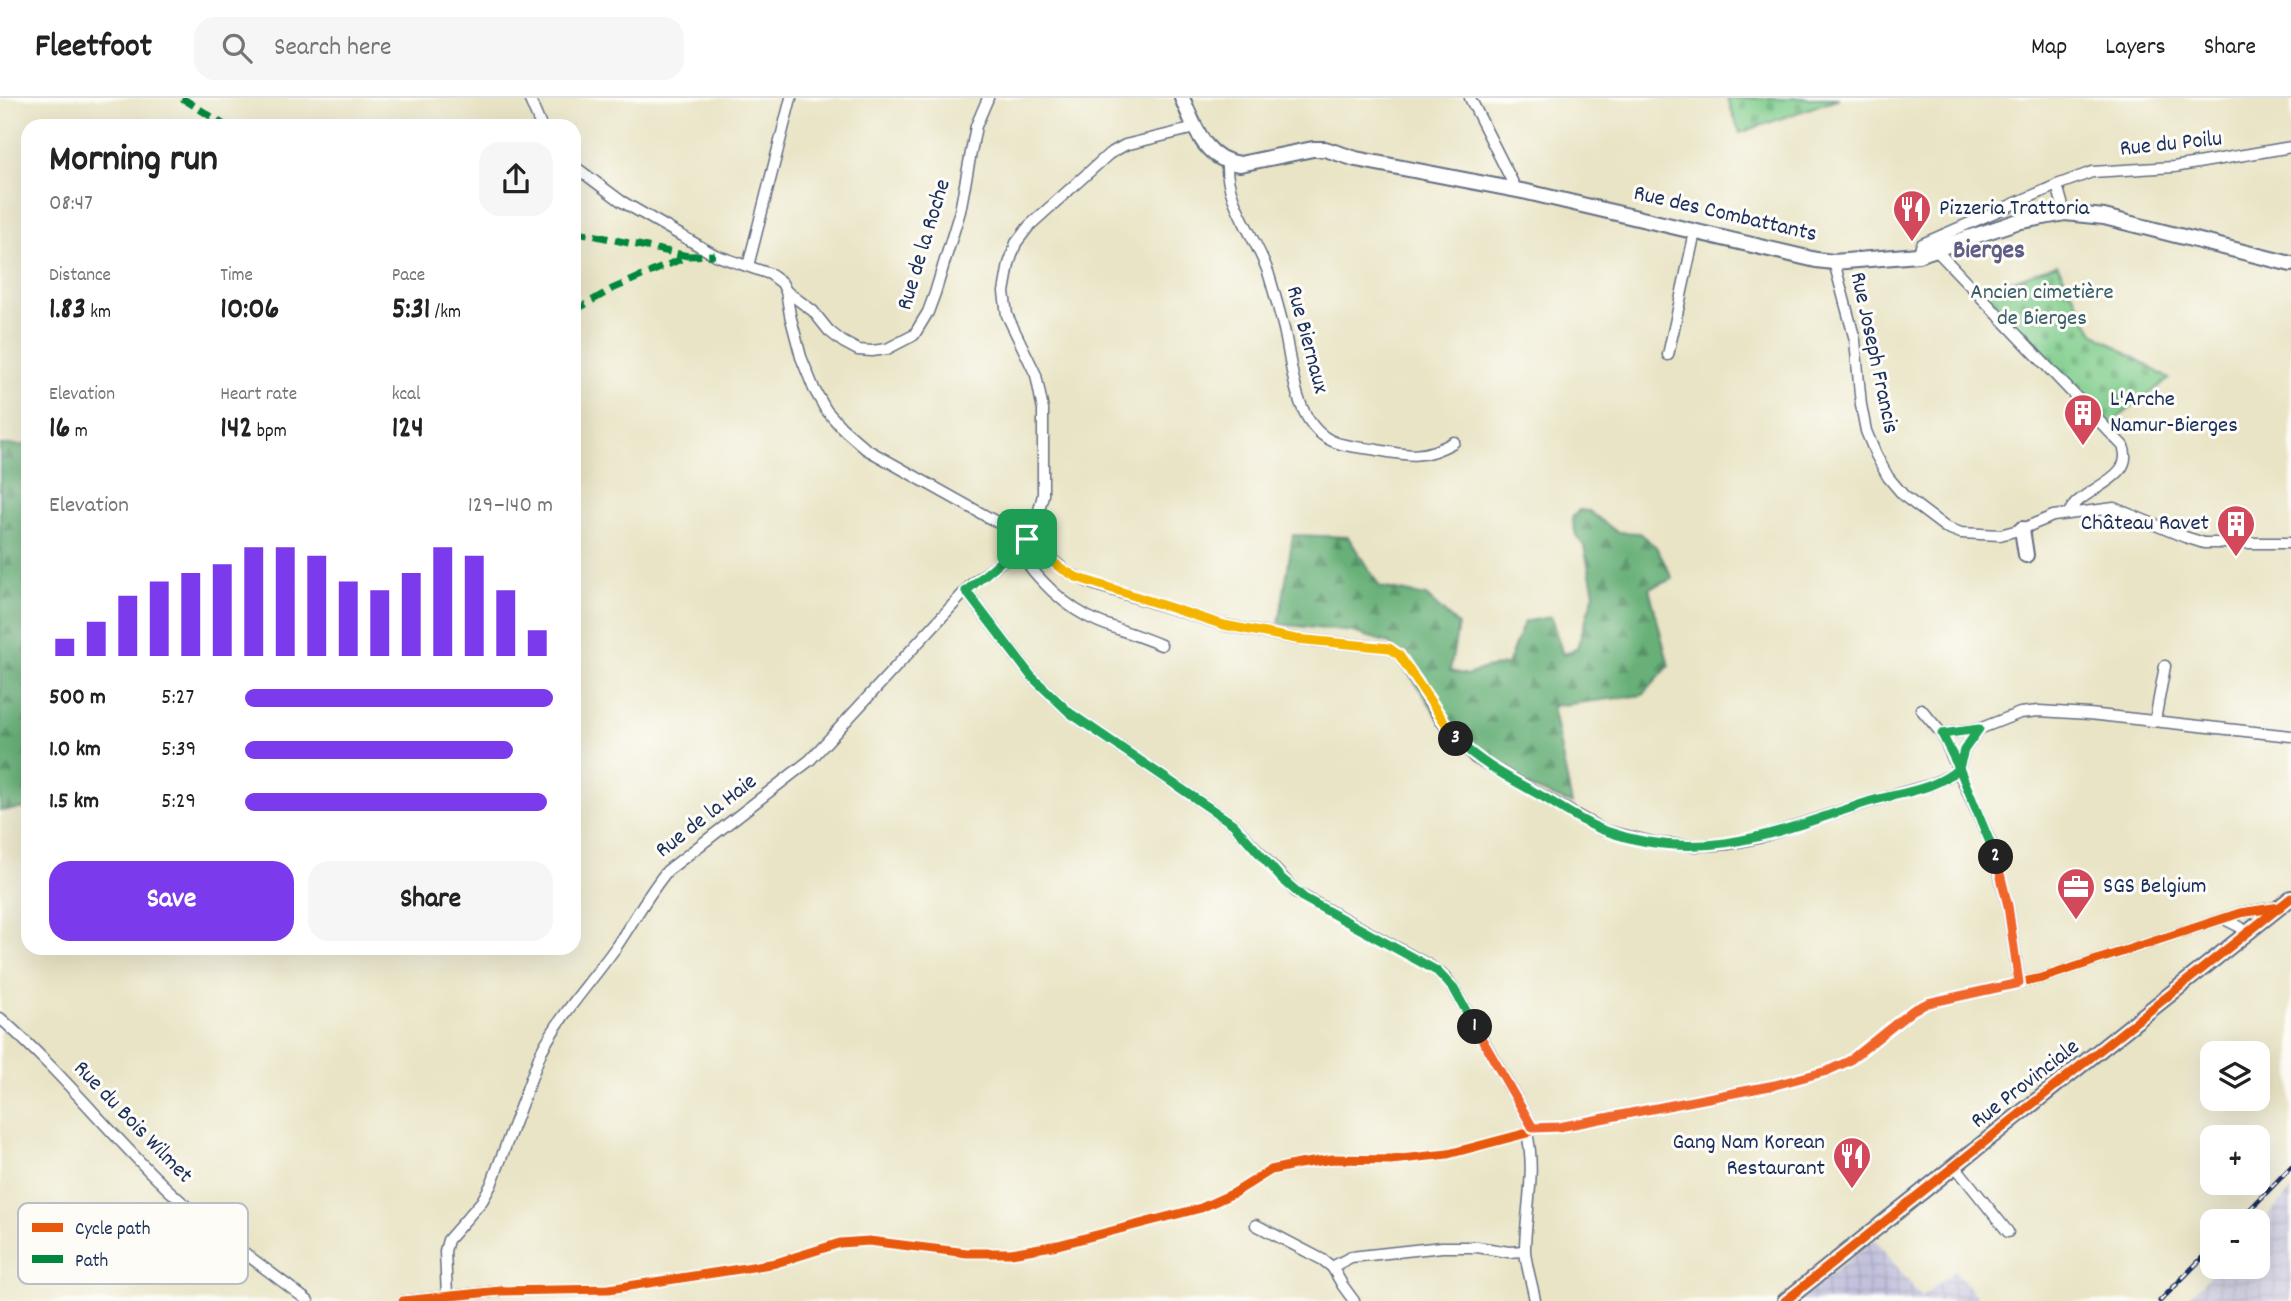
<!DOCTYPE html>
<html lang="en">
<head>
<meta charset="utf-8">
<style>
  :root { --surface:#fff; --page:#f6f6f6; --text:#222; --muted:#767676; --line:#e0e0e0; --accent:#7c3aed }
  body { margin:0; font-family:Dekko,sans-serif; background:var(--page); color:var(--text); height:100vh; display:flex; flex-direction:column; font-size:26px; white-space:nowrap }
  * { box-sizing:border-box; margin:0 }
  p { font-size:23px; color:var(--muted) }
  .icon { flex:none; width:38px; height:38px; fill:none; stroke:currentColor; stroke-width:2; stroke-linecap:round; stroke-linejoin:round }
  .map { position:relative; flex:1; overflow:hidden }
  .side { position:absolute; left:21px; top:21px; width:560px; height:836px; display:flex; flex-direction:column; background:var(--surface); border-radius:21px; box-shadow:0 7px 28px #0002 }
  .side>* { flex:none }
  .tools { position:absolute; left:2200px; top:943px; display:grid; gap:14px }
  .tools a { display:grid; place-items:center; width:70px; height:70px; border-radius:14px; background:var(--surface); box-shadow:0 7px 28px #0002; font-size:35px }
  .pin { position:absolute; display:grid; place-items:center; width:60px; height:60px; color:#fff; margin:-30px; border-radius:14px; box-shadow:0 4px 10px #0006 }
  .km { position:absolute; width:35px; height:35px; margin:-18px; border-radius:50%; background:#222; color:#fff; font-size:19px; line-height:35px; text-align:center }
  .round { display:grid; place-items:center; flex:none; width:74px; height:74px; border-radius:21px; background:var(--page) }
  .summary { display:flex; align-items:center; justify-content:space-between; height:119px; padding:0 28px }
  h1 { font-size:38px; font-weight:700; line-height:52px }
  .stats { display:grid; grid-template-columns:repeat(3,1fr); gap:10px; height:119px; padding:7px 28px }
  .stats div { display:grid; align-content:center }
  .stats b { font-size:30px; font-weight:700 }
  .stats small { font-size:19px; font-weight:400 }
  .stats p { font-size:19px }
  .chart { height:196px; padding:14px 28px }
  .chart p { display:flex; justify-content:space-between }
  .chart svg { width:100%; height:126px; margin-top:7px; stroke:var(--accent); stroke-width:6 }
  .button { display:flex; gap:14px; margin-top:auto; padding:14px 28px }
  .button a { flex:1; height:80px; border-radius:21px; background:var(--accent); color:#fff; font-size:28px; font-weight:700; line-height:80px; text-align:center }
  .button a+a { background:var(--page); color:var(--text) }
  ul { padding:0 28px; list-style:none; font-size:23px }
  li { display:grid; grid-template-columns:112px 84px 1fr; align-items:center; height:52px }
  li i { height:18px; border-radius:9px; background:var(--accent) }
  header { display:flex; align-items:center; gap:42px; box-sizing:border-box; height:98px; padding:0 35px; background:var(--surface); border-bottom:2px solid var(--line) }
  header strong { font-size:33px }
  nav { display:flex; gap:38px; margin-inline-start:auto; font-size:24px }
  .search { width:490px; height:63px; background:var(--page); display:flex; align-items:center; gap:18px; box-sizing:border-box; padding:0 24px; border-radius:21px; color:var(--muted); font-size:26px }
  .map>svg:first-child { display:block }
</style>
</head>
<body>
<header>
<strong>Fleetfoot</strong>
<div class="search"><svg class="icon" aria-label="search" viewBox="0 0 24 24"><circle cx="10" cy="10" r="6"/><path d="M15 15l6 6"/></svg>Search here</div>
<nav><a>Map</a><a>Layers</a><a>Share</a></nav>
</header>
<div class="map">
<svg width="2291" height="1203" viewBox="0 0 2291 1203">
  <defs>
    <pattern id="industrial-grid" width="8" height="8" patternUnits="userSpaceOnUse" patternTransform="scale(1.75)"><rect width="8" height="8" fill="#c2c1dc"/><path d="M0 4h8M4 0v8" fill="none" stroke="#a6a6bf"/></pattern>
    <pattern id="forest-firs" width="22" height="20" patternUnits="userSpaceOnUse" patternTransform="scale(1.75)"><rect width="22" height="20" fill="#68b078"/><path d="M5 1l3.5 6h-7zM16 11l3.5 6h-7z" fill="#559066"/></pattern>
    <pattern id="cemetery-stones" width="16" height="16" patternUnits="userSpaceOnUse" patternTransform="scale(1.75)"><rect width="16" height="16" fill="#80cd8c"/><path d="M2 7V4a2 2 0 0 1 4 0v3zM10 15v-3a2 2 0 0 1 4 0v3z" fill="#6eb07b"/></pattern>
  </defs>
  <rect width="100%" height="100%" fill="#fdfcf7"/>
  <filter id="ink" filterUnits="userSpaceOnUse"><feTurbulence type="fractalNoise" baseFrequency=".0143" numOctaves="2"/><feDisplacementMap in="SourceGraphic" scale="14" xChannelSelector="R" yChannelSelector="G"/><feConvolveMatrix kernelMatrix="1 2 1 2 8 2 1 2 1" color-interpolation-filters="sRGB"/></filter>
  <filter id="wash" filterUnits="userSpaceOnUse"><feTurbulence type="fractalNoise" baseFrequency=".00686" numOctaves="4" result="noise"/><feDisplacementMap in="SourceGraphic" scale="28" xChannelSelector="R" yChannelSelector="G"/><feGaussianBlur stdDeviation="1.57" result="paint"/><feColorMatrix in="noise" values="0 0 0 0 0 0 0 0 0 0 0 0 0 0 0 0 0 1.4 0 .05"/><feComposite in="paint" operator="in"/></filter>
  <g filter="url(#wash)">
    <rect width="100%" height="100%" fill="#e9e4c5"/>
    <g fill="url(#industrial-grid)">
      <path d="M2291,1093V1203H2185L2218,1169H2258V1128Z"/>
      <path d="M1875,1141L1921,1199L1955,1172L1980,1203H1797Z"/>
    </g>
    <g fill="url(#forest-firs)" stroke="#42706b" stroke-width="2">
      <path d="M0,347H28V710L0,713Z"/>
      <path d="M1579,412L1589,413L1617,434L1639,435L1656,449L1673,481L1649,490L1669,568L1643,597L1552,608L1572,706L1518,685L1479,661L1438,619L1389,545L1353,534L1279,526L1293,437L1348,439L1380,489L1426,498L1458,527L1450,573L1468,577L1485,570L1507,567L1524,524L1551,519L1563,557L1577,550L1594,495L1584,448L1576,437L1572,420Z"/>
    </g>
    <g fill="url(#cemetery-stones)" stroke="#4e7e75" stroke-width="2">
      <path d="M1727,0H1839L1740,35Z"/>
      <path d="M2057,166L2094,235L2169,281L2107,328L1991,203L1989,191Z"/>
    </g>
  </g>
  <g filter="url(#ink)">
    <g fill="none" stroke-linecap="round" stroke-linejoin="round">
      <defs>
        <g id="street">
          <path d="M529,0L541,28"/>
          <path d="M1470,0L1517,93"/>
          <path d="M1227,65C1225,103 1256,139 1268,174C1274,193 1279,212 1284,231C1292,265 1293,317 1325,339C1339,349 1361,349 1377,352C1410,358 1424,361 1454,344"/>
          <path d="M574,68L621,103L715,157L770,176L782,185L786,193L790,217L801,259L814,291L826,312L842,330L866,351L1027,441L1067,474L1090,485L1224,527L1296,541L1389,550L1399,557L1440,621L1474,659L1603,732L1657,745L1695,748L1729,746L1758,740L1869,704L1930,687L1953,676L1959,670L1964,652L1979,631L2020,615L2039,613L2089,616L2291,638"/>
          <path d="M2065,115L2057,87L2092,74L2174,69L2291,49"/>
          <path d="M1936,152L2123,348C2137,382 2079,390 2069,415"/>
          <path d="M1918,157L1922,146L2057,87"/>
          <path d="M1834,164L1855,242L1861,307L1866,333L1876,357L1888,379L1904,398L1945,429L1961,435L2000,437L2022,431L2053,418L2114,410L2185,439L2204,445H2291"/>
          <path d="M748,168L791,0"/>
          <path d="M786,193L813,213L829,233L843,244L858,252L872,253L887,251L914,237L928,214L935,195L960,113L976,28L988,0"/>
          <path d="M1668,257L1695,134"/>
          <path d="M1017,451C1036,480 1066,511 1099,524C1119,532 1140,538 1161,547"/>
          <path d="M966,493L1031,578L1070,615L1233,726L1297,795L1430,868L1445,879L1454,891L1533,1030"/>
          <path d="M1921,611L1942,636L1993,750L2008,808L2019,885"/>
          <path d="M2155,622L2165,568"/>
          <path d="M1942,636L1979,631"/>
          <path d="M2224,821L2240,829L2247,835"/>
          <path d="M0,920C55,968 102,1026 154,1078C201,1125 256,1163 308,1203"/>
          <path d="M1533,1030L1559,1029L1775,987L1827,973L1849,963L1914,912L1928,905L2042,880L2240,815L2278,809"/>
          <path d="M1533,1030L1527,1035C1536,1073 1526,1112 1525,1149C1524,1162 1533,1188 1535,1203"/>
          <path d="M1955,1068L2008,1134"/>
          <path d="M1256,1127L1323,1162L1332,1169L1351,1159L1442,1149H1477L1509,1154L1524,1153"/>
          <path d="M1332,1169L1343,1188L1354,1203"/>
          <path d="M447,1198L445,1153L448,1142L482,1103L491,1087L541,954C561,916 591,884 616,849C633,824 648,796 667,773L810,662L973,485L1012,456L1027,441L1036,423L1043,397V312L1036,277L1007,217L1004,194L1009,166L1016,145L1029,128L1109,56L1125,47L1195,30"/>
          <path d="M403,1203L500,1193"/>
        </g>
        <g id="secondary">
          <path d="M1182,0C1195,29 1204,62 1240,66L1313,51H1325L1356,61L1527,94L1816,162L1834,164L1918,157L2016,124L2065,115L2104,119L2291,166"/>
          <path d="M2022,431L2026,457"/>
          <path d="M1785,1203L2291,800"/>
        </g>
      </defs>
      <use href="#street" stroke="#636e82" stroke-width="13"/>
      <use href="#secondary" stroke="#636e82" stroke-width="18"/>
      <use href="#street" stroke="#fff" stroke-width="10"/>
      <use href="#secondary" stroke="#fff" stroke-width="14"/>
      <defs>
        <g id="rail">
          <path d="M2238,1124L2291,1069"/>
          <path d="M2160,1203L2212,1150"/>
        </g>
      </defs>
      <use href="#rail" stroke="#1b2f5e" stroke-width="5"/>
      <use href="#rail" stroke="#fdfcf7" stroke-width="2.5" stroke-dasharray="8" stroke-linecap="butt"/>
      <g stroke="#00873e" stroke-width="7" stroke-dasharray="14 7" stroke-linecap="butt">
        <path d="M182,0L226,28"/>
        <path d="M574,133L688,158"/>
        <path d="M574,213L612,191L688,158L715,157"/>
      </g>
      <defs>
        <g id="cycleway">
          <path d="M403,1203L500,1193L609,1191L746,1170L776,1165L840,1145L869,1143L967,1155H1011L1058,1147L1201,1110L1234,1095L1271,1072L1299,1066L1333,1061L1391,1062L1448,1056L1527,1035L1533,1030L1559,1029L1775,987L1827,973L1849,963L1914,912L1928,905L2042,880L2240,815L2280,809"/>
          <path d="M1785,1203L2291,800"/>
        </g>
      </defs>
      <use href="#cycleway" stroke="#fdfcf7" stroke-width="13"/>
      <use href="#cycleway" stroke="#e8590c" stroke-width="9"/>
    </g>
  </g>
  <g fill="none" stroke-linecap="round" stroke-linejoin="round" filter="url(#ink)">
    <defs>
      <path id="split-1" d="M1027,441L966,493L1031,578L1070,615L1233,726L1281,780L1304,800L1437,873L1454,891L1475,929"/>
      <path id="split-2" d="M1475,929L1533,1030L1559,1029L1775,987L1827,973L1849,963L1913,912L1928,905L2019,885L2008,808L1996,759"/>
      <path id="split-3" d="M1456,641C1482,667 1513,682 1545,700C1564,711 1585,726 1606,733C1701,767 1775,735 1865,705C1896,695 1935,693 1959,670L1942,636L1979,631L1964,652L1959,670L1996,759"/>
      <path id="split-4" d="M1027,441L1059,469L1076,479L1224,527L1296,541L1389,550L1399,557L1456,641"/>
    </defs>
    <use href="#split-1" stroke="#fff" stroke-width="14"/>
    <use href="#split-2" stroke="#fff" stroke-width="14"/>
    <use href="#split-3" stroke="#fff" stroke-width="14"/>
    <use href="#split-4" stroke="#fff" stroke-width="14"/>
    <use href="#split-1" stroke="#22a559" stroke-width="9"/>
    <use href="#split-2" stroke="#f0652b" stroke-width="9"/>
    <use href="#split-3" stroke="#22a559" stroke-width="9"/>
    <use href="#split-4" stroke="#f5b400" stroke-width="9"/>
  </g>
  <defs>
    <symbol id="restaurant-pin" viewBox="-11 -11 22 30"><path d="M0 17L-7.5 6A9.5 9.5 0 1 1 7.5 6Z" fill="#d1495b" stroke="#fdfcf7"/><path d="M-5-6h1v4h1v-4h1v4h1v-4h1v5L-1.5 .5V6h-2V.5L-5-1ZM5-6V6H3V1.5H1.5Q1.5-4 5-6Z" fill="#fff"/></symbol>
    <symbol id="building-pin" viewBox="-11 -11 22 30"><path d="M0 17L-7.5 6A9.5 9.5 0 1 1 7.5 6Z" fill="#d1495b" stroke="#fdfcf7"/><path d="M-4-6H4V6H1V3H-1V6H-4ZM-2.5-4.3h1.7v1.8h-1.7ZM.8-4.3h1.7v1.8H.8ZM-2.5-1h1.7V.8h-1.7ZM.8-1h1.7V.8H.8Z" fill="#fff"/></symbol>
    <symbol id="office-pin" viewBox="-11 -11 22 30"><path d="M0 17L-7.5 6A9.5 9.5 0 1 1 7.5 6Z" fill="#d1495b" stroke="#fdfcf7"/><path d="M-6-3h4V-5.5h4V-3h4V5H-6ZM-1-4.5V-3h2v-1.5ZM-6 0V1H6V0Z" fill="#fff"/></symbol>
  </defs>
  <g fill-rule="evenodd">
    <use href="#restaurant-pin" x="1890" y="89" width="44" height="60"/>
    <use href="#building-pin" x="2061" y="293" width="44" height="60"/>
    <use href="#building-pin" x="2214" y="404" width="44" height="60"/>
    <use href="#office-pin" x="2054" y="767" width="44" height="60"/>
    <use href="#restaurant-pin" x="1830" y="1036" width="44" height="60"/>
  </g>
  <g text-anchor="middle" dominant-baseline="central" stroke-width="6" stroke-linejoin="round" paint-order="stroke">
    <g font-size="23" fill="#1b2f5e" stroke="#fdfcf7">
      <text transform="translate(2171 47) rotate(-6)">Rue du Poilu</text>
      <text transform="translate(1725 117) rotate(13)">Rue des Combattants</text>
      <text transform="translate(925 147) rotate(-73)">Rue de la Roche</text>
      <text transform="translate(1306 242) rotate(75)">Rue Biernaux</text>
      <text transform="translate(1873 255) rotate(78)">Rue Joseph Francis</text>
      <text transform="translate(707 719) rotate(-38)">Rue de la Haie</text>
      <text transform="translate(2026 987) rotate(-38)">Rue Provinciale</text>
      <text transform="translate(132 1025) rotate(46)">Rue du Bois Wilmet</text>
    </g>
    <g font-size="23" fill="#1b2f5e" stroke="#fdfcf7" text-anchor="start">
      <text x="1939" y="111">Pizzeria Trattoria</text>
      <text x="2110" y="302">L'Arche<tspan x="2110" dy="26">Namur-Bierges</tspan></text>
      <text x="2209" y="426" text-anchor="end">Château Ravet</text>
      <text x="2103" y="789">SGS Belgium</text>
      <text x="1825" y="1045" text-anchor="end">Gang Nam Korean<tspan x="1825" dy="26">Restaurant</tspan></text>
    </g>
    <g font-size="23" fill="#395e6c" stroke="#fdfcf7">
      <text x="2042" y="195">Ancien cimetière<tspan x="2042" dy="26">de Bierges</tspan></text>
    </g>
    <g font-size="26" font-weight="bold" fill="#5e5e88" stroke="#fdfcf7">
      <text x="1989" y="153">Bierges</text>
    </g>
  </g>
  <rect x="18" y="1105" width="230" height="81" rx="10" fill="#fdfcf7" stroke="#b9bec9" stroke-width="2"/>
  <rect x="32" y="1125" width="31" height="9" fill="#e8590c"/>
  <rect x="32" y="1157" width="31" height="8" fill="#00873e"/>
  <g font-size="19" fill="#1b2f5e">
    <text x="75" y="1136">Cycle path</text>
    <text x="75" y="1168">Path</text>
  </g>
</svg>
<div class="tools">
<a><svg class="icon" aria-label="layers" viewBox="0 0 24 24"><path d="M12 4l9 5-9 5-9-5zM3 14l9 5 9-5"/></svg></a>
<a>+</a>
<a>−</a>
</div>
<div class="pin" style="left:1027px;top:441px;background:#1e9e55"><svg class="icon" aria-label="arrive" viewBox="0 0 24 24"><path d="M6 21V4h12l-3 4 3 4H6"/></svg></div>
<b class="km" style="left:1475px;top:929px">1</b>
<b class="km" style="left:1996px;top:759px">2</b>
<b class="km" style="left:1456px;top:641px">3</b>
<section class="side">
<div class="summary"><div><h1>Morning run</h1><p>08:47</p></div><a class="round"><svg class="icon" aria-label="share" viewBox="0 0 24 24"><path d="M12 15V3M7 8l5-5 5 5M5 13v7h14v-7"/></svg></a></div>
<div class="stats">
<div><p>Distance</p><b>1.83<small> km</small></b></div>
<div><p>Time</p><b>10:06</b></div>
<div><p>Pace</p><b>5:31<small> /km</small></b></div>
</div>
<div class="stats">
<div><p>Elevation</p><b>16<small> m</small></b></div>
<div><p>Heart rate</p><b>142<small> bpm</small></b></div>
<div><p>kcal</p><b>124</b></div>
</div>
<div class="chart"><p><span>Elevation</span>129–140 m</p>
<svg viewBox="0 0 160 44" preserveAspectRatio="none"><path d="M5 44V38M15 44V32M25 44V23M35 44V18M45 44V15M55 44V12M65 44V6M75 44V6M85 44V9M95 44V18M105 44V21M115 44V15M125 44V6M135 44V9M145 44V21M155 44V35"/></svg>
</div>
<ul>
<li><b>500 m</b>5:27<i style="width:100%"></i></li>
<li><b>1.0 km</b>5:39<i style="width:87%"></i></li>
<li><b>1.5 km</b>5:29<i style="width:98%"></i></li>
</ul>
<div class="button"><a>Save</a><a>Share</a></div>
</section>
</div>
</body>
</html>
